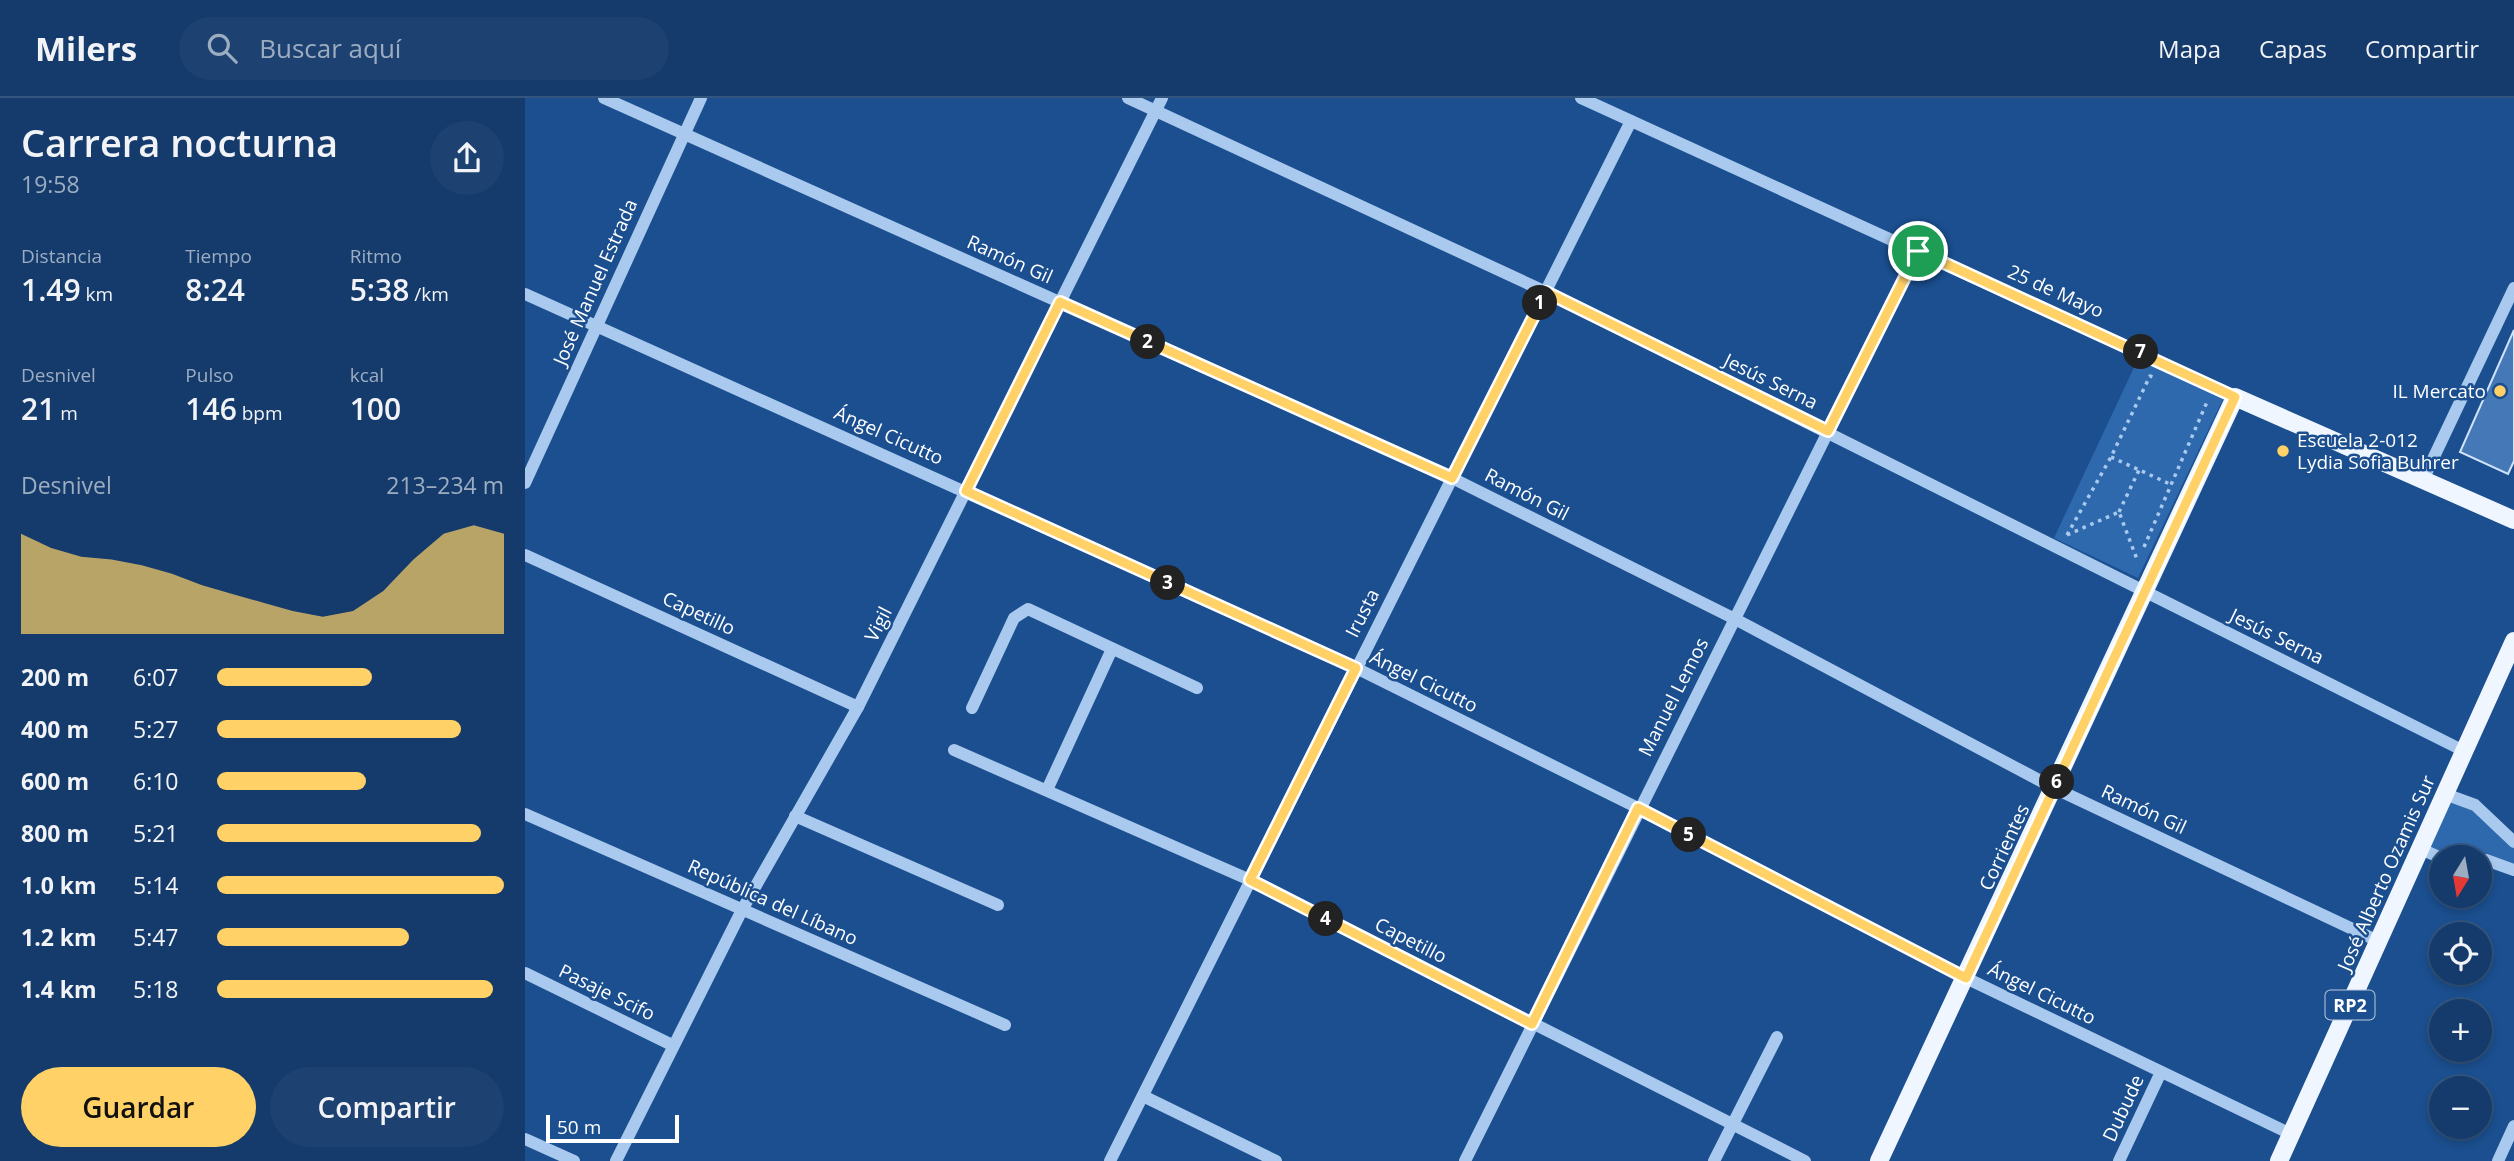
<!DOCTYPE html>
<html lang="es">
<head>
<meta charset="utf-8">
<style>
  :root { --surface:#143b6b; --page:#1d4271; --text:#f1f3f6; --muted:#9dadc1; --line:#33557e; --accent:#ffd166 }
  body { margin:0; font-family:"Open Sans",sans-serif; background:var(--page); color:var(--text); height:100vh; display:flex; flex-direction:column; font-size:26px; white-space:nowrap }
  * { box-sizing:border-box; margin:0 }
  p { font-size:23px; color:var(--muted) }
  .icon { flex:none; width:38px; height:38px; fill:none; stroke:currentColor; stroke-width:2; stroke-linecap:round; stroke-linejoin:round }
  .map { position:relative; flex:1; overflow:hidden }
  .panel { display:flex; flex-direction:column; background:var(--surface); width:525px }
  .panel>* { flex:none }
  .needle { width:46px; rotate:191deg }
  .buttons { position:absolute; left:1904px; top:747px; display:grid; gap:14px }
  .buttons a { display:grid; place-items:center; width:63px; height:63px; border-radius:50%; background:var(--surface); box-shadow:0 4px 10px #0003,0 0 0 2px var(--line); font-size:35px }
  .scale { position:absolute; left:21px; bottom:18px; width:133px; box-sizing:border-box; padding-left:7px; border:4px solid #fff; border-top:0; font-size:19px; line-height:24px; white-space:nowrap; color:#fff; -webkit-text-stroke:5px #1b4f8f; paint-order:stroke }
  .pin { position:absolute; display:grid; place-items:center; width:60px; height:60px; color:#fff; margin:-30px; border:4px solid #fff; border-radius:50%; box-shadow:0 2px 7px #0007 }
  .km { position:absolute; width:35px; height:35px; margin:-18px; border-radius:50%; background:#222; color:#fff; font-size:19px; line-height:35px; text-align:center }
  .round { display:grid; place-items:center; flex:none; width:74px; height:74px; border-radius:37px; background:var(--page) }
  .headline { display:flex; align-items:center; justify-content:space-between; height:119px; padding:0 21px }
  h1 { font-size:38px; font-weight:600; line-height:52px }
  .stats { display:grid; grid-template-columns:repeat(3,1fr); gap:10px; height:119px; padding:7px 21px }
  .stats div { display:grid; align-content:center }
  .stats b { font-size:30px; font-weight:600 }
  .stats small { font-size:19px; font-weight:400 }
  .stats p { font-size:19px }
  .chart { height:196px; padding:14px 21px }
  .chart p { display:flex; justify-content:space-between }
  .chart svg { width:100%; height:126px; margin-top:7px; fill:var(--accent); opacity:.7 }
  .primary-button { display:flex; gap:14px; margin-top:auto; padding:14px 21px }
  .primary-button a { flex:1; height:80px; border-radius:42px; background:var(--accent); color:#111; font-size:28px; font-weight:600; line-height:80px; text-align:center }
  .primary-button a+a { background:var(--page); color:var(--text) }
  ul { padding:0 21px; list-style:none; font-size:23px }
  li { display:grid; grid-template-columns:112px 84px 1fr; align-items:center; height:52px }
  li i { height:18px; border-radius:9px; background:var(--accent) }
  header { display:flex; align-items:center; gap:42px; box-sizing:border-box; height:98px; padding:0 35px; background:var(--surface); border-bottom:2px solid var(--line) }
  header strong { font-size:33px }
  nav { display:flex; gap:38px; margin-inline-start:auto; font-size:24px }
  .search { width:490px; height:63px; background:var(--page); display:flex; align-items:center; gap:18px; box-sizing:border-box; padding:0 24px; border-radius:38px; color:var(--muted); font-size:26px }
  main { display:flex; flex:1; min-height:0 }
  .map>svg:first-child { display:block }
</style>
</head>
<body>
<header>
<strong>Milers</strong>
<div class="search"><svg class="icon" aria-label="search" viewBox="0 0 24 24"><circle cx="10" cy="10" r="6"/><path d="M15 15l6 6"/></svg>Buscar aquí</div>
<nav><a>Mapa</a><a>Capas</a><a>Compartir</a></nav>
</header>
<main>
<section class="panel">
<div class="headline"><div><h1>Carrera nocturna</h1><p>19:58</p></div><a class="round"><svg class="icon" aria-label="share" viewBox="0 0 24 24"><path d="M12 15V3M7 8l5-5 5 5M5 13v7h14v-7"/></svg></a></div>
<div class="stats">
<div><p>Distancia</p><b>1.49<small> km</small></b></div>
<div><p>Tiempo</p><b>8:24</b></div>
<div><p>Ritmo</p><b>5:38<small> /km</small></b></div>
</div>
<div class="stats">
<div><p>Desnivel</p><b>21<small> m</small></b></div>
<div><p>Pulso</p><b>146<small> bpm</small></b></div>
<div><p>kcal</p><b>100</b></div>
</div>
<div class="chart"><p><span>Desnivel</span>213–234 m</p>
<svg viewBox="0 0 160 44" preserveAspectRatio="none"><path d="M0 44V9L10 14L20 17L30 18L40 20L50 23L60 27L70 30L80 33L90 36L100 38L110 36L120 29L130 18L140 9L150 6L160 9V44z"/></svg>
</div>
<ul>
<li><b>200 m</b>6:07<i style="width:54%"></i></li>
<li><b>400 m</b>5:27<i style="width:85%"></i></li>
<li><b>600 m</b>6:10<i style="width:52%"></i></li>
<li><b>800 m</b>5:21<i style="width:92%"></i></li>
<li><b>1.0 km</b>5:14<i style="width:100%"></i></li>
<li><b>1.2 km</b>5:47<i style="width:67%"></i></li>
<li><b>1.4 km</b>5:18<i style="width:96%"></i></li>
</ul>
<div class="primary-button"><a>Guardar</a><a>Compartir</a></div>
</section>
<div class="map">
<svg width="1989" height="1063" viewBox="0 0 1989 1063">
  <rect width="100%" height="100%" fill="#1b4f8f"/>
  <g fill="#2e69ad">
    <path d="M1613,261L1698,301L1613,480L1529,440Z"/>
    <path d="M1920,696L1936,702L1989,744V772L1955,760H1916L1896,751Z"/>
  </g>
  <path fill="#4478b7" stroke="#cfe3fa" stroke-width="2" d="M1989,232V363L1983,376L1935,354Z"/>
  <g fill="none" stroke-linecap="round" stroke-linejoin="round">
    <g stroke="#a9c9ee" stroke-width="3.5" stroke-dasharray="3.5 5" stroke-linecap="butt">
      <path d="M1586,359L1647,387"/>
      <path d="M1594,414L1614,372"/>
      <path d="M1542,437L1586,359L1625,278L1628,279"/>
      <path d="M1542,437L1594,414L1613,464"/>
      <path d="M1619,449L1682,304"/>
    </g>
    <g stroke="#a9c9ee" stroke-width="12">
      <path d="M79,0L927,380L1210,521L1529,690L1853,843"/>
      <path d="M603,0L1021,194L1939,653"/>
      <path d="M1056,0L1710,299"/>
      <path d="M0,196L831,570L1113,710L1441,880L1766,1036"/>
      <path d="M1898,382L1989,190"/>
      <path d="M0,385L176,0"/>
      <path d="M0,457L333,609"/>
      <path d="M447,610L489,520L503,511L672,590"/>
      <path d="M429,652L725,782L1280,1063"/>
      <path d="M522,692L587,551"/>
      <path d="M1920,696L1950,707L1989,744"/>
      <path d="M0,716L480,927"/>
      <path d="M270,718L473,807"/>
      <path d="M1896,751L1916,760"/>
      <path d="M1955,764L1961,762L1989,772"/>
      <path d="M0,875L147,947"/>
      <path d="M618,998L751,1063"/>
      <path d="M0,1041L49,1063"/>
      <path d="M91,1063L217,812L333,609L637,0"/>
      <path d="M585,1063L1106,23"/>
      <path d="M940,1063L1393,153"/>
      <path d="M1189,1063L1252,939"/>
      <path d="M1594,1063L1636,974"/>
      <path d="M1973,1063L1989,1028"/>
    </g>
    <g stroke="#f0f6ff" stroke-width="18">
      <path d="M1354,1063L1710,299L1989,422"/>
      <path d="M1754,1063L1989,543"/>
    </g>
  </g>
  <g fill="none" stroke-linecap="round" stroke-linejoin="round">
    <defs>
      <path id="route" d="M1393,153L1710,299L1441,880L1113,710L1007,926L725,782L831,570L441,393L535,204L927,380L1021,194L1303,333Z"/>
    </defs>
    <use href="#route" stroke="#fff" stroke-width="14"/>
    <use href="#route" stroke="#ffd166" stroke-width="9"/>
  </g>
  <g fill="#ffd166" stroke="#1b4f8f" stroke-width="2.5">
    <circle cx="1975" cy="293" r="7"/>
    <circle cx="1758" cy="353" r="7"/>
  </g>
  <g text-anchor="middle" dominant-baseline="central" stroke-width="5" stroke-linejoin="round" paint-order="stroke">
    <rect fill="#1b4f8f" stroke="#bbcadd" stroke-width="2" x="1800.5" y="892.5" width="49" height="29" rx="5"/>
    <g font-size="18" font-weight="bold" fill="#fff">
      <text x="1825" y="907">RP2</text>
    </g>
    <g font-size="19" fill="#fff" stroke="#1b4f8f">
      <text transform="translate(485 161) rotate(24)">Ramón Gil</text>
      <text transform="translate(70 184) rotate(-66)">José Manuel Estrada</text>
      <text transform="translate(1531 193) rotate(24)">25 de Mayo</text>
      <text transform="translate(1246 283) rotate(26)">Jesús Serna</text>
      <text transform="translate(364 337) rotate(24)">Ángel Cicutto</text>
      <text transform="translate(1002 396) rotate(27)">Ramón Gil</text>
      <text transform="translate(174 515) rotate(25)">Capetillo</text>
      <text transform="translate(837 515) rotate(-63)">Irusta</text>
      <text transform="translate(353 526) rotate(-63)">Vigil</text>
      <text transform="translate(1752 538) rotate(26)">Jesús Serna</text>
      <text transform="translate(899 583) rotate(26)">Ángel Cicutto</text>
      <text transform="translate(1148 599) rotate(-63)">Manuel Lemos</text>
      <text transform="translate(1619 711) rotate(25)">Ramón Gil</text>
      <text transform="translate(1479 749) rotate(-65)">Corrientes</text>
      <text transform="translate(1861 775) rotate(-66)">José Alberto Ozamis Sur</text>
      <text transform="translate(248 804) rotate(24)">República del Líbano</text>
      <text transform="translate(886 842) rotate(27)">Capetillo</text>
      <text transform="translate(82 894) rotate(26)">Pasaje Scifo</text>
      <text transform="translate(1517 895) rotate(26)">Ángel Cicutto</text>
      <text transform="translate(1598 1010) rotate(-65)">Dubude</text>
    </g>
    <g font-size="19" fill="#fff" stroke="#1b4f8f" text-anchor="end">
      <text x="1961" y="293">IL Mercato</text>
      <text x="1772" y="342" text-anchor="start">Escuela 2-012<tspan x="1772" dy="22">Lydia Sofia Buhrer</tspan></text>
    </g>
  </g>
</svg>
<div class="buttons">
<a><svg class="needle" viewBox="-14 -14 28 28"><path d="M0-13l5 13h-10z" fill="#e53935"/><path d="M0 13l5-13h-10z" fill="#9dadc1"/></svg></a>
<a><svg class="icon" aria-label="locate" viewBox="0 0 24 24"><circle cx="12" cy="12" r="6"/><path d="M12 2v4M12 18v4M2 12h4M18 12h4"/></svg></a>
<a>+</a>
<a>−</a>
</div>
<div class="scale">50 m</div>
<div class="pin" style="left:1393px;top:153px;background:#1e9e55"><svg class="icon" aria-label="arrive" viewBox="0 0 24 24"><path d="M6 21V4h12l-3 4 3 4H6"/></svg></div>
<b class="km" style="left:1015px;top:205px">1</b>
<b class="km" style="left:623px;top:244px">2</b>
<b class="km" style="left:643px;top:485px">3</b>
<b class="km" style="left:801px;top:821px">4</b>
<b class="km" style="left:1164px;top:737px">5</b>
<b class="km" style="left:1532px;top:684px">6</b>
<b class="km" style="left:1616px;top:254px">7</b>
</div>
</main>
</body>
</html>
